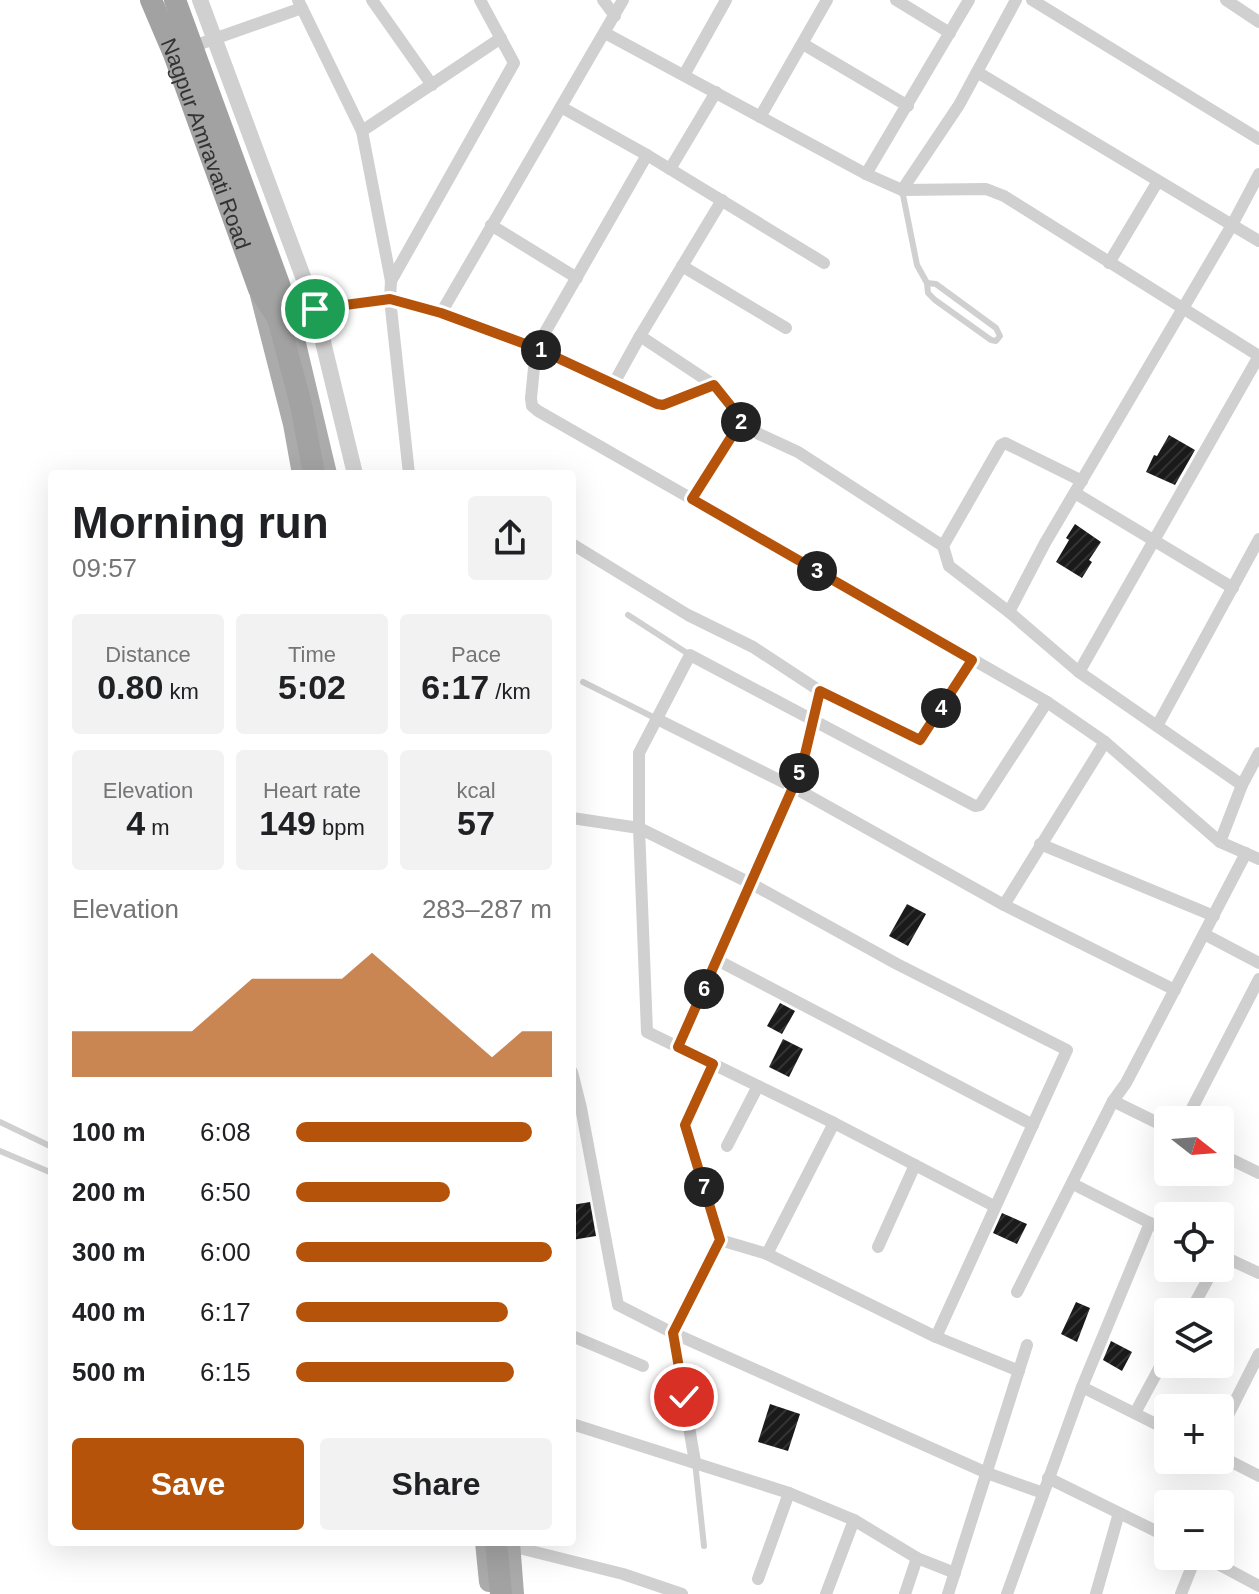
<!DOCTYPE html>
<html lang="en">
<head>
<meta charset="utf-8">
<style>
  :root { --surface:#fff; --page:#f2f2f2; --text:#202124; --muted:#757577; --accent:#b45309 }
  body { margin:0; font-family:Helvetica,sans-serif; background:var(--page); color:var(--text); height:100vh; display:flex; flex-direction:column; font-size:30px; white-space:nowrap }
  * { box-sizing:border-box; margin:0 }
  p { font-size:26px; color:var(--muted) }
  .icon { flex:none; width:44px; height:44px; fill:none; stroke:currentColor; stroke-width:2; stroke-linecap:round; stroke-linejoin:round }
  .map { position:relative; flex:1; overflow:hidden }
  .sheet { position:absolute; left:48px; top:470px; width:528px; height:1076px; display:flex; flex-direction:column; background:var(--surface); border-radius:8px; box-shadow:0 8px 32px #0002 }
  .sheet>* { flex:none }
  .needle { width:52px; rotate:107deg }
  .tools { position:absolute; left:1154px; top:1106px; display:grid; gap:16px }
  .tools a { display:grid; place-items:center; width:80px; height:80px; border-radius:8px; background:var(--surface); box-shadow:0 8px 32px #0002; font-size:40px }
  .pin { position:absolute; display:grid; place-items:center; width:68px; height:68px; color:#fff; margin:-34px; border:4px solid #fff; border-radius:50%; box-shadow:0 2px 8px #0007 }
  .km { position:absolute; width:40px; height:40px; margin:-20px; border-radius:50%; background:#222; color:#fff; font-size:22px; line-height:40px; text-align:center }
  .round { display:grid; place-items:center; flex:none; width:84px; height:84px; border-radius:8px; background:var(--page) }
  .overview { display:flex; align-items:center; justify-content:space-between; height:136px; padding:0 24px }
  h1 { font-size:44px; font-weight:800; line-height:60px }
  .metrics { display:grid; grid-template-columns:repeat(3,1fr); gap:12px; height:136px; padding:8px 24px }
  .metrics div { display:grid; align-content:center; border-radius:8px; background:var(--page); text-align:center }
  .metrics b { font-size:34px; font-weight:800 }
  .metrics small { font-size:22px; font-weight:400 }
  .metrics p { font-size:22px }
  .chart { height:224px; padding:16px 24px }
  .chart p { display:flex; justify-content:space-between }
  .chart svg { width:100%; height:144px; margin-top:8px; fill:var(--accent); opacity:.7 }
  .primary-button { display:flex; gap:16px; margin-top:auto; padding:16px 24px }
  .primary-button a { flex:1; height:92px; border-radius:8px; background:var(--accent); color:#fff; font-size:32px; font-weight:800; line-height:92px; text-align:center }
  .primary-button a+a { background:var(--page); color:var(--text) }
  ul { padding:0 24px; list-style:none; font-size:26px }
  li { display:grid; grid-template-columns:128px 96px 1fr; align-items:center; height:60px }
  li i { height:20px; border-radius:10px; background:var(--accent) }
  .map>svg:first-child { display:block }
</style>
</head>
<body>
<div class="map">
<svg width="1259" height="1594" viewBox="0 0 1259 1594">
  <defs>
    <pattern id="building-hatch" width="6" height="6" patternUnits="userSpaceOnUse" patternTransform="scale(2)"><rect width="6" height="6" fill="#1a1a1a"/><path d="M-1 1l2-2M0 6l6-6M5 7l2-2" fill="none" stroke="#333"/></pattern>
  </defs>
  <rect width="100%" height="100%" fill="#fff"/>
  <g fill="url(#building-hatch)">
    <path d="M1169,435L1195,450L1175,485L1146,472L1154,455L1157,456Z"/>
    <path d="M1075,524L1101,542L1089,560L1092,562L1082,578L1056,562L1069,540L1066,538Z"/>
    <path d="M907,904L926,914L908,946L889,936Z"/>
    <path d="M780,1003L795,1011L782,1034L767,1026Z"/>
    <path d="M783,1039L803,1049L789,1077L769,1067Z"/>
    <path d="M590,1202L596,1236L572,1240V1205Z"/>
    <path d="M1002,1213L1027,1224L1017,1244L993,1233Z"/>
    <path d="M1076,1302L1090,1308L1077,1342L1061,1334Z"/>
    <path d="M1111,1341L1132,1352L1122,1371L1103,1360Z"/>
    <path d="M770,1404L800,1414L788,1451L758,1442Z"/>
  </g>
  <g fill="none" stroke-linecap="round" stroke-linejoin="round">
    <g stroke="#d0d0d0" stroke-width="6">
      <path d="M902,190L917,265L927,283"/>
      <path d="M927,283L936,284L996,328L1000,336L996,341L991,340L935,300L928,293Z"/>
      <path d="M628,615L690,655"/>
      <path d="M583,682L657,719"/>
      <path d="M0,1122L52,1147"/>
      <path d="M0,1151L52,1173"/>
      <path d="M695,1462L704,1546"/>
    </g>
    <g stroke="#d0d0d0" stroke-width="12">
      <path d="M298,0L362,131"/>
      <path d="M372,0L432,85"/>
      <path d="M603,0L615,16"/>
      <path d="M896,0L950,33"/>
      <path d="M1032,0L1259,139"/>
      <path d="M1226,0L1259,22"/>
      <path d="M605,33L866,174L902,190L986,189L1004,196L1259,356"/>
      <path d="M803,44L908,106"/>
      <path d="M194,46L302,8"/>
      <path d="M977,72L1232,225L1259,174"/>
      <path d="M684,75L726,0"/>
      <path d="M561,107L647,155L536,348L614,383L640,336L722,200"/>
      <path d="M760,117L827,0"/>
      <path d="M647,155L824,263"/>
      <path d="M670,169L716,92"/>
      <path d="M866,174L969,0"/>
      <path d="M902,190L959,105L1016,0"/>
      <path d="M491,225L577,278"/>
      <path d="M1109,263L1158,181"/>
      <path d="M682,266L786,328"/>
      <path d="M391,281L514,63L480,0"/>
      <path d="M441,313L623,0"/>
      <path d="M289,314L390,299L441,313L536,348L531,398L532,406L538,411L1047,702L1105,742L1220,842L1259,859"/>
      <path d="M640,336L714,385L742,420L759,434L798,452L943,546L949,566L1009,612L1079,672L1242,785"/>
      <path d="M614,383L652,403L663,405L714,385"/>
      <path d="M409,474L390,299L391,281L362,131L501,38"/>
      <path d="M1075,493L1233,588"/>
      <path d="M692,499L742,420"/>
      <path d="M572,544L688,615L753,647L820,691L920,740L972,660"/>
      <path d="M943,546L1001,445L1005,443L1082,481"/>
      <path d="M1009,612L1045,543L1232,225L1259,241"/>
      <path d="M1079,672L1259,356"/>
      <path d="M657,719L793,787L1004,905L1105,742"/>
      <path d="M1157,726L1259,539"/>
      <path d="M572,818L639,828L647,1032L678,1047"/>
      <path d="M1220,842L1242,785L1259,753"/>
      <path d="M1040,844L1214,916"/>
      <path d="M1004,905L1175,990"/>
      <path d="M1204,934L1259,963"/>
      <path d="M717,960L1033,1125"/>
      <path d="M713,1064L834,1123"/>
      <path d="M572,1072L581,1108L618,1305L673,1333L987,1473L1043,1493"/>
      <path d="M1113,1101L1168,1128"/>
      <path d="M1186,1120L1259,979"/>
      <path d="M727,1146L758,1086"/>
      <path d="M1220,1154L1259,1173"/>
      <path d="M1073,1184L1150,1223"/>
      <path d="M720,1240L767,1254"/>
      <path d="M878,1247L915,1165"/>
      <path d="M1220,1255L1259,1273"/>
      <path d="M1017,1292L1113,1101L1126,1083L1246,853"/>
      <path d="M1190,1312L1214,1268"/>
      <path d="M572,1336L643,1366"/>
      <path d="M936,1337L767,1254L834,1123L994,1206"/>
      <path d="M1019,1371L936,1337L1067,1050L897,964L752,884L639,828V753L690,655L975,806L980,805L1047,702"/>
      <path d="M1082,1387L1150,1223L1168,1231"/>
      <path d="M1135,1413L1168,1352"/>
      <path d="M572,1424L789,1493L854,1520L917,1558L955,1573"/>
      <path d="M1220,1431L1259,1354"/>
      <path d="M1220,1456L1259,1476"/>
      <path d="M695,1462L673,1333L720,1240L685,1125L713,1064L678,1047L802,767L820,691"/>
      <path d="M1048,1478L1168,1537"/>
      <path d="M511,1546L623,1574L682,1594"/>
      <path d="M1203,1556L1259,1586"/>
      <path d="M758,1579L789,1493"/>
      <path d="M826,1594L854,1520"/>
      <path d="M905,1594L917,1558"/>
      <path d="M948,1594L1027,1345"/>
      <path d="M1007,1594L1082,1387L1168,1430"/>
      <path d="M1096,1594L1119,1513"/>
      <path d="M1181,1594L1196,1556"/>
    </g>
    <path stroke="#d0d0d0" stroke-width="16" d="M200,0L315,309L355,474"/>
    <g stroke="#ababab" stroke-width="20">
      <path d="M281,291L289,314L327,474"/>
      <path d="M260,295L293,424L302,474"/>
      <path d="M485,1542L489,1582"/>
      <path d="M510,1542L514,1594"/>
    </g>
    <g stroke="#a2a2a2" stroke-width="22">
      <path id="s1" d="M151,0L174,54L259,289L278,318"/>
      <path d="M175,0L280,287L278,318L301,405L314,474"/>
      <path d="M496,1542L501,1594"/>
    </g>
  </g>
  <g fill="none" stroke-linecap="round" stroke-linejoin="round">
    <defs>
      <path id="route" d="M315,309L390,299L441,313L536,348L657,404L663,405L714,385L742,420L692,499L972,660L920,740L820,691L802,767L678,1047L713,1064L685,1125L720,1240L673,1333L684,1397"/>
    </defs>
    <use href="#route" stroke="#fff" stroke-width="16"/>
    <use href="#route" stroke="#b45309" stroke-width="10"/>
  </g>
  <g text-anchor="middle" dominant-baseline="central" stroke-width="8" stroke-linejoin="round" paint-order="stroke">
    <g font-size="22" fill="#333" stroke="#fff">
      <text stroke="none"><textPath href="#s1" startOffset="154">Nagpur Amravati Road</textPath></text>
    </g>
  </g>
</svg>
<div class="tools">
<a><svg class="needle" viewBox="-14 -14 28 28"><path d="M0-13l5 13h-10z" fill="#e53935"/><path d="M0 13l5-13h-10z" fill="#757577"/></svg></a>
<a><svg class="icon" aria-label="locate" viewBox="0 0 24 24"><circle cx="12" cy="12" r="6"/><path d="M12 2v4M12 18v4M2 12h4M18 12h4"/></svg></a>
<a><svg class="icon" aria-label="layers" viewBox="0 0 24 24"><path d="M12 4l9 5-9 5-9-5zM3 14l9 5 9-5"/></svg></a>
<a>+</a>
<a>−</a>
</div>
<div class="pin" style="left:315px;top:309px;background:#1e9e55"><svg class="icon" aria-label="arrive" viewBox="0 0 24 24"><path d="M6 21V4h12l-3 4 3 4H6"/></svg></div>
<div class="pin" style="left:684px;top:1397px;background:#d93025"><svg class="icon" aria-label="check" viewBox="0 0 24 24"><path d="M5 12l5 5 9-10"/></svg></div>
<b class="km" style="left:541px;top:350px">1</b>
<b class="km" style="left:741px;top:422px">2</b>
<b class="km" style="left:817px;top:571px">3</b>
<b class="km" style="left:941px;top:708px">4</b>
<b class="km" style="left:799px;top:773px">5</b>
<b class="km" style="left:704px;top:989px">6</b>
<b class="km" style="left:704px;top:1187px">7</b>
<section class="sheet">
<div class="overview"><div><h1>Morning run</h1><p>09:57</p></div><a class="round"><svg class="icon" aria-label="share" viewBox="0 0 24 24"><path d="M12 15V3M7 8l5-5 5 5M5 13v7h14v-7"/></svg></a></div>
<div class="metrics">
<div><p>Distance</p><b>0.80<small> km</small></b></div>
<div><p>Time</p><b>5:02</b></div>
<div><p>Pace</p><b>6:17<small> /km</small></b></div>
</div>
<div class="metrics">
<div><p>Elevation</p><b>4<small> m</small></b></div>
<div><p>Heart rate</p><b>149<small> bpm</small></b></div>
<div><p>kcal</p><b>57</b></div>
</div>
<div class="chart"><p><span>Elevation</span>283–287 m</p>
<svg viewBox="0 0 160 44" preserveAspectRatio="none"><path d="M0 44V30L10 30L20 30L30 30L40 30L50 22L60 14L70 14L80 14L90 14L100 6L110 14L120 22L130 30L140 38L150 30L160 30V44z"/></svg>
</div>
<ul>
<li><b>100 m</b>6:08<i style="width:92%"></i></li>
<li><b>200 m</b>6:50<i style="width:60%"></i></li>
<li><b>300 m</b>6:00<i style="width:100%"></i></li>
<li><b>400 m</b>6:17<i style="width:83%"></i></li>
<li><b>500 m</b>6:15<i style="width:85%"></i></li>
</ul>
<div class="primary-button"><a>Save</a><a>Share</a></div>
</section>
</div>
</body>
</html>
